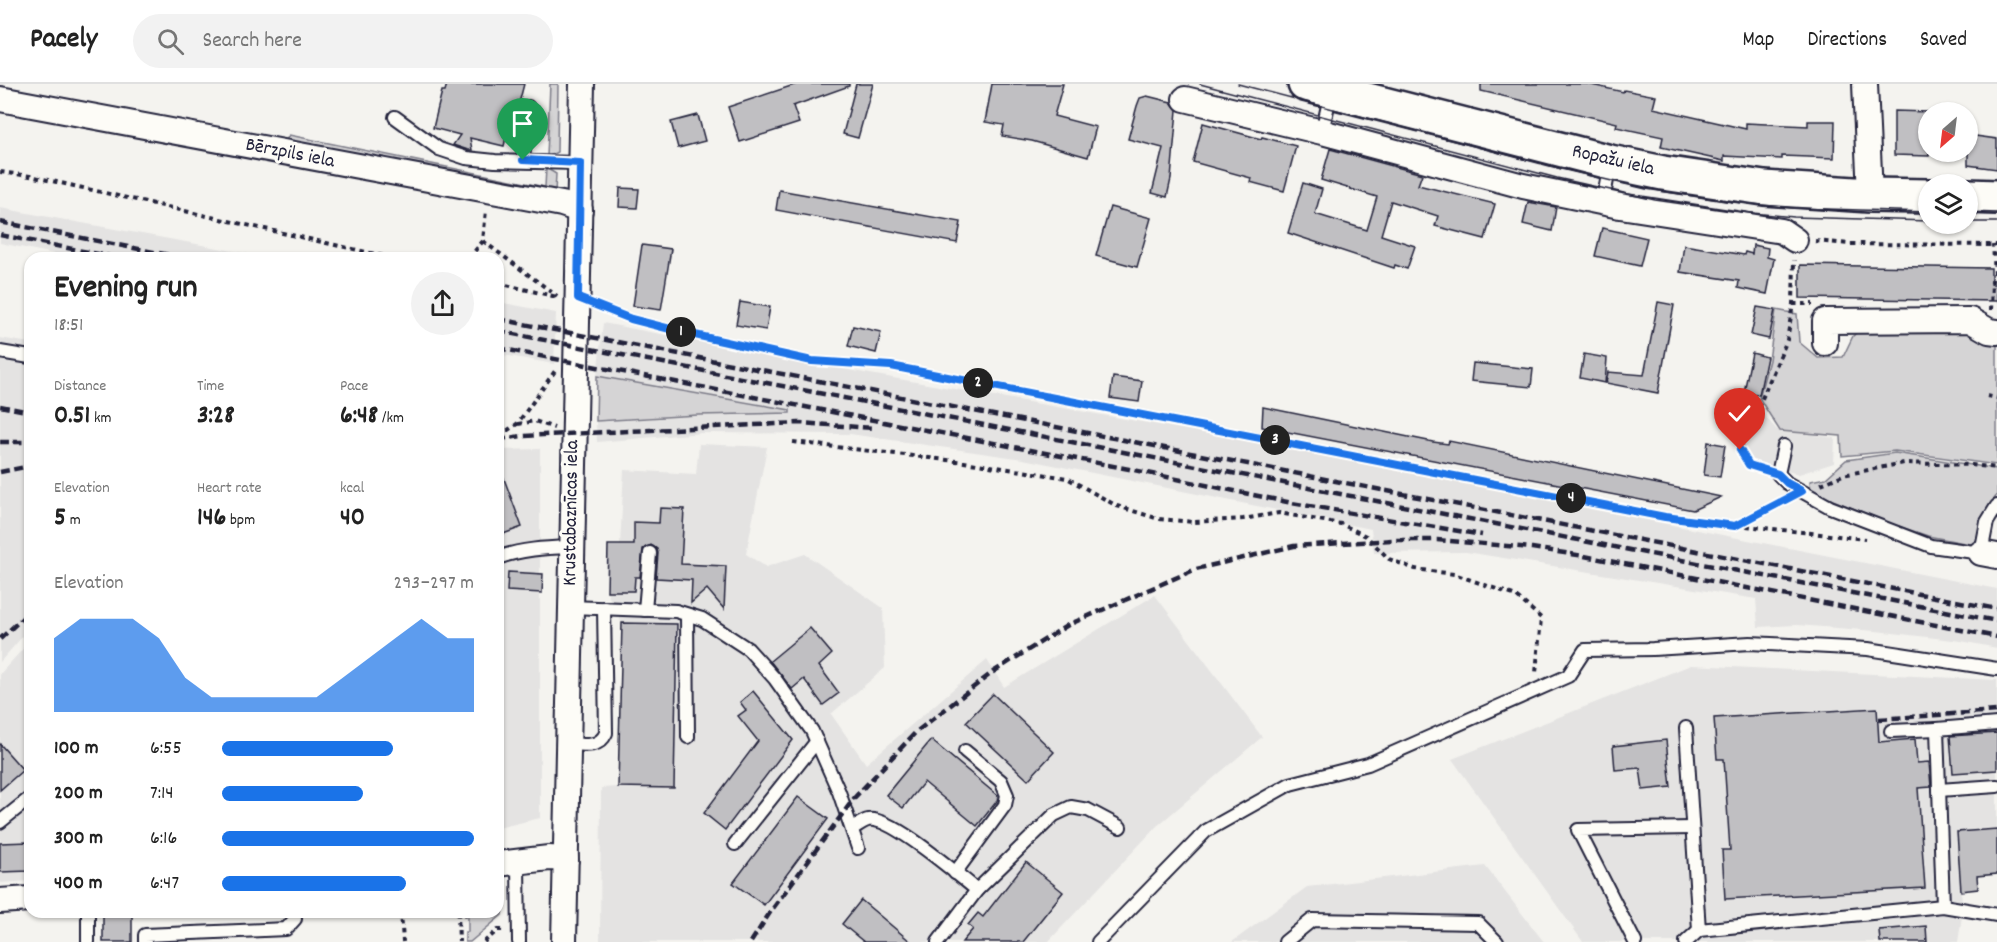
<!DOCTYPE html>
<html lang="en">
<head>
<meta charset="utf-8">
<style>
  :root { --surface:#fff; --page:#f2f2f2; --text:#222; --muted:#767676; --line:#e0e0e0; --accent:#1a73e8 }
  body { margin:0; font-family:Dekko,sans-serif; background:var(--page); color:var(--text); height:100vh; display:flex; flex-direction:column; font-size:22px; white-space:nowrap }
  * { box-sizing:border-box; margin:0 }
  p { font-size:20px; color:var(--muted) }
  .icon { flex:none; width:33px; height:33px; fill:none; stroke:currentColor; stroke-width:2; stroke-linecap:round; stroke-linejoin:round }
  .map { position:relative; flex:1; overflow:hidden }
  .drawer { position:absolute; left:24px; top:168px; width:480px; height:666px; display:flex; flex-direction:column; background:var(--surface); border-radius:18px; box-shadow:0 2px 4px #0004 }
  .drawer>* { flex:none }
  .needle { width:39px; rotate:208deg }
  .buttons { position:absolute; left:1918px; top:18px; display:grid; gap:12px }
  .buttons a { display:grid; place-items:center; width:60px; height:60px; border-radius:50%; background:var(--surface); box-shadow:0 2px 4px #0004; font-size:30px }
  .pin { position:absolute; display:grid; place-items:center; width:51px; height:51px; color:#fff; margin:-62px -26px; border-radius:50% 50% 50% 0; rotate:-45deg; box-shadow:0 0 6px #0007 }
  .pin .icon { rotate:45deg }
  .km { position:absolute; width:30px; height:30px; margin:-15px; border-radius:50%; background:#222; color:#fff; font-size:16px; line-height:30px; text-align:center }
  .round { display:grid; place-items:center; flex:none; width:63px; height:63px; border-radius:32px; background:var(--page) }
  .overview { display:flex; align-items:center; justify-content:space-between; height:102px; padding:0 30px }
  h1 { font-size:33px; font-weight:800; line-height:45px }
  .metrics { display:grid; grid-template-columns:repeat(3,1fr); gap:9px; height:102px; padding:6px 30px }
  .metrics div { display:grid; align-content:center }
  .metrics b { font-size:26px; font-weight:800 }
  .metrics small { font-size:16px; font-weight:400 }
  .metrics p { font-size:16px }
  .chart { height:168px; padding:12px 30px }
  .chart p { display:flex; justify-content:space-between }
  .chart svg { width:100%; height:108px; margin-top:6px; fill:var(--accent); opacity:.7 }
  ul { padding:0 30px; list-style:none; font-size:20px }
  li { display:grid; grid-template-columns:96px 72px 1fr; align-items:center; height:45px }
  li i { height:15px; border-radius:8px; background:var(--accent) }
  header { display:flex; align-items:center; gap:36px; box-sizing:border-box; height:84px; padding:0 30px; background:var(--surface); border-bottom:2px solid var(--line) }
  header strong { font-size:28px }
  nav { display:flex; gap:33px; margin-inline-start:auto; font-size:21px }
  .search { width:420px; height:54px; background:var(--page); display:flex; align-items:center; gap:15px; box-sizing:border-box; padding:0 21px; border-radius:33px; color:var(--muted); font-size:22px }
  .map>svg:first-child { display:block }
</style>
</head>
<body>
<header>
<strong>Pacely</strong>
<div class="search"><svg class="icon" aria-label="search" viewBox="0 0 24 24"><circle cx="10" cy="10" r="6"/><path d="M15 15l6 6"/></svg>Search here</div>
<nav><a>Map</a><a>Directions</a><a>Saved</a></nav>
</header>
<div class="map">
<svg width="1997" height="858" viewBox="0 0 1997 858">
  <rect width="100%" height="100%" fill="#f4f3ef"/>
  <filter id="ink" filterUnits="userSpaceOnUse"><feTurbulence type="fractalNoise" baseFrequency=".0167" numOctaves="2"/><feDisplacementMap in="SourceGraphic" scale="12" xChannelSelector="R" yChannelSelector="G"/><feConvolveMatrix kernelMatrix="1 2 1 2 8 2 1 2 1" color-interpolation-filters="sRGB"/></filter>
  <g filter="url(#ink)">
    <g fill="#e4e3e2">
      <path d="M0,124L202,161L270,174H69V173L0,159Z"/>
      <path d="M498,218L556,229L554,280L498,270Z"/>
      <path d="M603,239L859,288L1210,350L1997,505V564L1961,557L1876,547L1797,541L1758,543L1756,515L1466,468L1374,469L1371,445L1023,375L850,350L702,349L597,358L596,337L698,331L790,329V326L597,292Z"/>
      <path d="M0,254L30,259V544L0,578Z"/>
      <path d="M1748,313L1777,346L1835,354L1834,379L1799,390L1756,380L1740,355Z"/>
      <path d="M699,360L767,363L746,470L766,483L805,470L883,524L885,584L831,630L866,680L987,576L1004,603L1155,511L1262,653L1157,742L1048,858H600L601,704L618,703L622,539L613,524L607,507L620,461L624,386L696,390Z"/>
      <path d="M540,365V734L498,744V366Z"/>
      <path d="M30,557V797L0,799V590Z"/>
      <path d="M1691,581L1997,596V790L1978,792V805L1961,807L1963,826L1958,858H1583L1452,675Z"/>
      <path d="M1485,782L1544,858H1232L1307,803Z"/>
    </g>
    <g fill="#d5d4d5" stroke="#7c7b88" stroke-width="1.5">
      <path d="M550,0H558L557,68L547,73Z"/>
      <path d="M289,51L545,103L546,84L556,90L555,108L285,58Z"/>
      <path d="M1776,226L1797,230L1799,258L1818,274L1843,273L1853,252L1858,248L1971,247L1997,254V381L1895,367L1842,372L1841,352L1780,347L1759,314L1769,276Z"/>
      <path d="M597,292L790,326V329L698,331L596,337Z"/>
      <path d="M1895,369L1997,385V411L1986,427L1980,462L1928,452L1889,439L1811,407L1810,397L1826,394L1846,376Z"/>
      <path d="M498,813L504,820L502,831L470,858H465V848H468V833H465V828H498Z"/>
    </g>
    <g fill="#c0bfc2" stroke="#22223b" stroke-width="1.5">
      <path d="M447,0H524L511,50L507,49L504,62L470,54L472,66H468L453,61L460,51L433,44L442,7H445Z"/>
      <path d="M797,0H849V2L793,22L799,39L740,58L728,23Z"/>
      <path d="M856,0H873L858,54L843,50Z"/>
      <path d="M992,0H1063L1054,32L1096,43L1088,73L1032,57L1002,52L1004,41L985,38Z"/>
      <path d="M1481,0H1587L1623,8L1624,6L1656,12L1653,24L1746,45V39L1808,42V37H1835L1834,74L1782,72V75L1724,72V77L1661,63L1663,53L1616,43L1617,39L1481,7Z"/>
      <path d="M1147,12L1171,18L1177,26L1171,95L1167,113L1152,109L1163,64L1128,55L1137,22L1140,14Z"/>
      <path d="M1894,27L1929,28V72L1894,71Z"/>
      <path d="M698,31L705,57L678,64L671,38Z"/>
      <path d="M1203,39L1261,55L1262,53L1296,62L1284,107L1250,98L1251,94L1193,78Z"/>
      <path d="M1968,51L1997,55V85L1968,81Z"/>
      <path d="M1330,65L1422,90L1418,101L1495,120L1485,155L1435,142L1438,132L1391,117L1381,151L1415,162L1407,185L1395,181L1394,184L1288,149L1303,99L1322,105L1315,130L1367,146L1377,113L1321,96Z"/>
      <path d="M620,104L639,105L637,124L619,123Z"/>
      <path d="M779,106L961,138L957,159L776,126Z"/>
      <path d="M1528,118L1556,123L1552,147L1523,140Z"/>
      <path d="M1110,123L1151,134L1137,183L1096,172Z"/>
      <path d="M1602,144L1647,154L1640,182L1595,172Z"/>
      <path d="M642,161L671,165L661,226L633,222Z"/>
      <path d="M1684,161L1744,171L1745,168L1752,170L1753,161L1768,164L1767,173L1774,175L1767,210L1738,204L1739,197L1680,188Z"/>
      <path d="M1800,181L1991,184V200H1997V217L1800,214Z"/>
      <path d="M740,218L770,223L766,246L736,241Z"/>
      <path d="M1658,218L1674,221L1658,309L1606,299L1608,288L1644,291Z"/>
      <path d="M1757,223L1775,226L1769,255L1751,251Z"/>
      <path d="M853,242L881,248L876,269L848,262Z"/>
      <path d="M1752,269L1767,273L1759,311L1744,308Z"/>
      <path d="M1584,270L1607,274L1605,299L1580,294Z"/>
      <path d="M1473,279L1533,285L1531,303L1471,297Z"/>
      <path d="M1113,293L1142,297L1139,318L1110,314Z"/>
      <path d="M1263,323L1433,358L1448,360L1449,357L1721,413L1693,426L1262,343Z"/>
      <path d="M1708,358L1725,361L1720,393L1704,391Z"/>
      <path d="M498,384H500L522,443L498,452Z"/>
      <path d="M660,424L684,425L681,480L726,482L724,525L707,505L691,519L692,496L656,494L658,469L657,465L651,461L643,465L640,493H635L634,507H607L608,461H634V438L659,439Z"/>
      <path d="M508,488L543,490L542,509L507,507Z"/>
      <path d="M622,539L677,540L674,704L618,703Z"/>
      <path d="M810,544L832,570L819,582L839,609L823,621L804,595L792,605L770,577Z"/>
      <path d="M753,607L793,656L725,746L704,729L758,657L738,632L746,626L740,618Z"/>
      <path d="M993,610L1054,668L1028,696L966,638Z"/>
      <path d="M1877,624L1879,658L1915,655L1917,679L1929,678L1931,703L1918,704L1925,804L1725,815L1722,766H1730L1724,675H1717L1714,634Z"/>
      <path d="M1997,649V686L1953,689L1950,652Z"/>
      <path d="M931,656L998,712L997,717L977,742L924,698L903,724L886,711Z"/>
      <path d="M1666,656L1671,703L1643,706L1640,684L1615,686L1613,662Z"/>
      <path d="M0,660L23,686L0,706Z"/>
      <path d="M798,713L828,735L764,821L733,799Z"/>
      <path d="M1997,745V790L1977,792L1978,805L1961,807L1957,748Z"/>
      <path d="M30,758V787L0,788V759Z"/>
      <path d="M1026,778L1063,808L1023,858H962L973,845L968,841L978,829L983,833Z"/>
      <path d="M861,816L911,858H864L842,840Z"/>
      <rect x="103" y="828" width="29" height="30"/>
      <path d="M1926,842L1927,858H1880L1879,846Z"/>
    </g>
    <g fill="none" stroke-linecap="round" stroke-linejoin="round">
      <defs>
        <g id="lane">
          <path d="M395,33L439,65L466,74L495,77L580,79"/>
          <path d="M1322,48L1331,8"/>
          <path d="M523,76L528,23"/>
          <path d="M1603,118L1610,79"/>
          <path d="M0,268L30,273"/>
          <path d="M1784,362L1778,390L1787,399L1830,423L1931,462L1981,469L1987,438L1997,422"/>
          <path d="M498,474C520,465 547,464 571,463"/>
          <path d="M570,523L676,527L702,535L748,565L775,595L812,647L839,708L858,764"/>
          <path d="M645,526L650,469"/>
          <path d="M687,531L688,653"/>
          <path d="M1686,644L1699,846L1943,822L1997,831"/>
          <path d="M1891,647L1937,645"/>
          <path d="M568,659C583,661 599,665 606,649L604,524"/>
          <path d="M1939,706L1997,702"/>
          <path d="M0,738L30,714"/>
          <path d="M852,745C857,742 863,737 868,736C890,731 958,791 977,806"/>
          <path d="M735,760L817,657"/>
          <path d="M518,778L519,858"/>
          <path d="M955,789L1005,721L1007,711L1001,697L965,667"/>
          <path d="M1943,822L1937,645L1997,640"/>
          <path d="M88,828V858"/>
          <path d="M145,858V851L286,845L295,835L294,828"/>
          <path d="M938,858L977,806L1054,731L1071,723L1088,726L1120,743"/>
          <path d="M1098,858L1206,747L1290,700L1368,680L1568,592L1585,566L1653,565L1750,559L1868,565L1997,585"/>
          <path d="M1285,858L1312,836L1478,839L1497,858"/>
          <path d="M1635,858L1578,746L1692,744"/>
          <path d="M1686,858L1699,846"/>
        </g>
        <g id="street">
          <path d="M1865,0L1870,111"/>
          <path d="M0,15L562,120L580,126"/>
          <path d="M1185,15L1322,48L1523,102L1620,122L1782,147L1795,156"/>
          <path d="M1825,259V237L1970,236L1989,247L1997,248"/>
          <path d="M1981,469L1997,472"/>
          <path d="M498,780L549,774L566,775"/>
          <path d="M0,817L30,815"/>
          <path d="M564,858L582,0"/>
        </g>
        <g id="secondary">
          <path d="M1305,0L1610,78L1663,89L1764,104L1870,111L1929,112"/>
          <path d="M1968,112L1997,113"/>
        </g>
      </defs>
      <use href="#lane" stroke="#22223b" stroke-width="16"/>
      <use href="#street" stroke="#22223b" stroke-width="28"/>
      <use href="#secondary" stroke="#22223b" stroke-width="38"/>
      <g stroke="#22223b" stroke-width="4" stroke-dasharray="4.5 4.5" stroke-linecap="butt">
        <path d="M0,88L30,92L393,174"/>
        <path d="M483,157L557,212"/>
        <path d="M1815,157L1850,160L1997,161"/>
        <path d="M469,174L483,157L486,126"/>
        <path d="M498,199L557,213"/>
        <path d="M1793,220H1813"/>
        <path d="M599,222L631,235L686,249L812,277L891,282L1665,433L1865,455"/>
        <path d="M1991,226L1992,197L1995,190L1993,161"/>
        <path d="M1987,312L1997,314"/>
        <path d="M518,340L535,337L554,344"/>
        <path d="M498,347L508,346L517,340L555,287"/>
        <path d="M793,358L964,378L1067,394L1117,422L1159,435L1194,438L1243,435L1279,429L1341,440L1366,452L1389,475L1415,485L1454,490L1516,512L1541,534L1536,589"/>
        <path d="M1765,386L1749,381L1740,366L1787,256L1793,220L1794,176"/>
        <path d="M1821,400L1843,391L1904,379L1972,381L1997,384"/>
        <path d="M1737,441L1787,415"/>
        <path d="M401,828L403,858"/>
        <path d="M458,828L459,858"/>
        <path d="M45,830L71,828"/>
        <path d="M484,858L498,846H503"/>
      </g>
      <use href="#lane" stroke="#fdfcf7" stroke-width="12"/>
      <use href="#street" stroke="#fdfcf7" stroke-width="24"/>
      <use href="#secondary" stroke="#fdfcf7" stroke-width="33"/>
      <g stroke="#22223b" stroke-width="1.5">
        <path d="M1200,0L1557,94L1655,116L1731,127L1794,133L1929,137"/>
        <path d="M1238,0L1561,85L1646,105L1732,118L1793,124L1929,128"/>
        <path d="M1968,128L1997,129"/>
        <path d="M1968,138H1997"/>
      </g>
      <g stroke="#22223b" stroke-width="4.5" stroke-dasharray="9 4.5" stroke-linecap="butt">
        <path d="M0,138L185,174"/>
        <path d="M0,151L119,174"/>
        <path d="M498,235L1997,525"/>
        <path d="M498,247L1997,537"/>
        <path d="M498,264L1129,385L1292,419L1482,451"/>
        <path d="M0,322L30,328"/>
        <path d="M498,355L523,352L799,339L873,344"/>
        <path d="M0,358H30"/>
        <path d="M0,388L30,382"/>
        <path d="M0,555L30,527"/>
        <path d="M1879,635L1997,627"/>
        <path d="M751,858L771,827L855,713L916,648L993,588L1068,541L1196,485L1294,462L1393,456H1437L1532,464L1584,472L1997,553"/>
      </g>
    </g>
  </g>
  <g fill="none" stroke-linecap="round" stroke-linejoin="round" filter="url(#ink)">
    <defs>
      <path id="route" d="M523,76L580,79L578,214L631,235L686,249L812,277L891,282L1665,433L1735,442L1802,407L1787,399L1778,390L1749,381L1740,366"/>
    </defs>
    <use href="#route" stroke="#fff" stroke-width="12"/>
    <use href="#route" stroke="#1a73e8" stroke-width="8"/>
  </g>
  <g text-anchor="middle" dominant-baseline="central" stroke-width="6" stroke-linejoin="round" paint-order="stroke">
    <g font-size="20" fill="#22223b" stroke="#fdfcf7">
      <text transform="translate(290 70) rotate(11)">Bērzpils iela</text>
      <text transform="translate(1613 77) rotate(13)">Ropažu iela</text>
      <text transform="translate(572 429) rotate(-89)">Krustabaznīcas iela</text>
    </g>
  </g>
</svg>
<div class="buttons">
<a><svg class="needle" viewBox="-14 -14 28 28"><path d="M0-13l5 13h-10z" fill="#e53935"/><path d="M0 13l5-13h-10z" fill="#767676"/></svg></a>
<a><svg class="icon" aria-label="layers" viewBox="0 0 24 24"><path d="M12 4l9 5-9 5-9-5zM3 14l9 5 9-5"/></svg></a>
</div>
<div class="pin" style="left:523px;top:76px;background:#1e9e55"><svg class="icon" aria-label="arrive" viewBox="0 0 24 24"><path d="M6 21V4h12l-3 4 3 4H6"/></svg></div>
<div class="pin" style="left:1740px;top:366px;background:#d93025"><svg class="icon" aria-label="check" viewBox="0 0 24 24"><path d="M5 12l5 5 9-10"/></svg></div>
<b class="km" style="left:681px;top:248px">1</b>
<b class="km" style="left:978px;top:299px">2</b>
<b class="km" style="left:1275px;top:356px">3</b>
<b class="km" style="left:1571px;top:414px">4</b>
<section class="drawer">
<div class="overview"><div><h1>Evening run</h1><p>18:51</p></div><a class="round"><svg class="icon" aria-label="share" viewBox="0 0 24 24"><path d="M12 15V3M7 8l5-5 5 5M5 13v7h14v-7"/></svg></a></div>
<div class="metrics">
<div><p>Distance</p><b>0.51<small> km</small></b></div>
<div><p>Time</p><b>3:28</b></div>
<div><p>Pace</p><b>6:48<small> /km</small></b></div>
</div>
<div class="metrics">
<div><p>Elevation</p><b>5<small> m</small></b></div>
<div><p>Heart rate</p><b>146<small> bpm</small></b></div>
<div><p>kcal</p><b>40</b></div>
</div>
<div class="chart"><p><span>Elevation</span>293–297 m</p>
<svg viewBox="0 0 160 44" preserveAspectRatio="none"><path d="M0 44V14L10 6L20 6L30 6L40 14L50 30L60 38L70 38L80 38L90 38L100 38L110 30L120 22L130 14L140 6L150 14L160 14V44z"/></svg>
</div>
<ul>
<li><b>100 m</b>6:55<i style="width:68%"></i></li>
<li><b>200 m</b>7:14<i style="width:56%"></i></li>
<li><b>300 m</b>6:16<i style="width:100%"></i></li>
<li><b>400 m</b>6:47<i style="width:73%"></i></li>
</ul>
</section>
</div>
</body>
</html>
